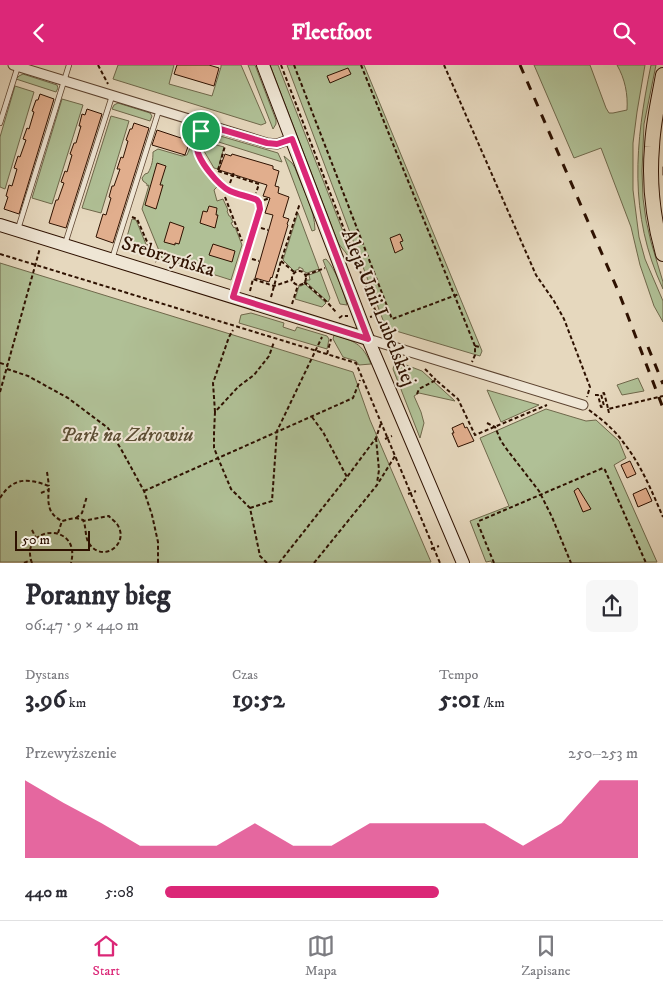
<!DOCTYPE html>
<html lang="pl">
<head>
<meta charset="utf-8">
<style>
  :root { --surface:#fff; --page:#f7f7f7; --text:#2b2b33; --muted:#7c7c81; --line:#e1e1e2; --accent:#db2777 }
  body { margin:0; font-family:"IM FELL DW Pica",serif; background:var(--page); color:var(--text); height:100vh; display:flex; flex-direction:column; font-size:19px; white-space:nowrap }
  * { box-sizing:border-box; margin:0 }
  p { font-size:16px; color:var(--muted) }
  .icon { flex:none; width:28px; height:28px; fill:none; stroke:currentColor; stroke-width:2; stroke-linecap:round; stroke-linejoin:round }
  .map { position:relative; height:498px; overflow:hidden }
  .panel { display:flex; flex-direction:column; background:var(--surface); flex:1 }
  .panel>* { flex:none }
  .scale { position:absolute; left:15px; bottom:12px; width:75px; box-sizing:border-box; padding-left:5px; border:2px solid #2e1100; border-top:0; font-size:14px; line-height:18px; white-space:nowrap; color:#2e1100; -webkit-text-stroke:4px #efe6d5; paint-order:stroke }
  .pin { position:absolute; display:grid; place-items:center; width:42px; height:42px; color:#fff; margin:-21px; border:2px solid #fff; border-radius:50%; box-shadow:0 1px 5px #0007 }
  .round { display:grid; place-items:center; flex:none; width:52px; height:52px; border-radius:8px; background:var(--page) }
  .headline { display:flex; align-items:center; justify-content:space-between; height:85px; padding:0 25px }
  h1 { font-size:28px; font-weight:700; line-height:38px }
  .metrics { display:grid; grid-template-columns:repeat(3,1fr); gap:8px; height:85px; padding:5px 25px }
  .metrics div { display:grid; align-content:center }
  .metrics b { font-size:25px; font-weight:700 }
  .metrics small { font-size:14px; font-weight:400 }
  .metrics p { font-size:14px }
  .chart { height:140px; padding:10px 25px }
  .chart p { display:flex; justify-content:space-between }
  .chart svg { width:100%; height:90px; margin-top:5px; fill:var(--accent); opacity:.7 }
  ul { padding:0 25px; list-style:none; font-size:16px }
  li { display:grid; grid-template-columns:80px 60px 1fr; align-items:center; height:38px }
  li i { height:12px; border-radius:6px; background:var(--accent) }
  header { display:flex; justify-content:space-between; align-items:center; height:65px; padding:0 25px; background:var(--accent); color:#fff; font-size:22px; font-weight:700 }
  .dock { display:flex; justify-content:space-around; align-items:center; height:70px; border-top:1px solid var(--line); background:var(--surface); font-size:14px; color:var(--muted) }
  .dock a { display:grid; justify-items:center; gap:2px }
  .dock .current { color:var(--accent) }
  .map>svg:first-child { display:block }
</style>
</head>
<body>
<header><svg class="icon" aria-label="back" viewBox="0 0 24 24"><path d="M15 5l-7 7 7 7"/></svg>Fleetfoot<svg class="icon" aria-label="search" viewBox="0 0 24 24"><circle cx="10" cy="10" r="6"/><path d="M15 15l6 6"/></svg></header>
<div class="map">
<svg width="663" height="498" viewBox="0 0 663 498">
  <rect width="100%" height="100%" fill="#e6d8be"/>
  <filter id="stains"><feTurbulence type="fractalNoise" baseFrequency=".004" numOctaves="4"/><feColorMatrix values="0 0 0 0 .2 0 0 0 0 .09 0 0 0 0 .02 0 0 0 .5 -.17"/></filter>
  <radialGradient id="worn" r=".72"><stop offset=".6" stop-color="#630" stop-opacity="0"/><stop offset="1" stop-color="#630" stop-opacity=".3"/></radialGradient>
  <g fill="#b0c096" stroke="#6f684b">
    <path d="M118,0H174L169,19L212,31L221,2V0H241L266,58L261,60L113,14Z"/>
    <path d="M248,0H255L276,55V59L273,64Z"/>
    <path d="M270,0H278L353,192L349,193L346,188L338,178Z"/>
    <path d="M287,0H364L482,286L480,291L386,263Z"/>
    <path d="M534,0H590L606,43L609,48H613L627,45C628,29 625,14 617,0H645L637,47L633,78V125L639,172L645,194L663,236V257L654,241L640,200L631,162L601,83L574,93Z"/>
    <path d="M651,0H656L644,59L642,106L643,133L646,155L651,177L663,217V224C628,149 635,78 651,0Z"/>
    <path d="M23,9L57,20L58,23L56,27L16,14L19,11Z"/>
    <path d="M15,21L34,27L5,124L0,122V72Z"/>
    <path d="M62,34L83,40L52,139L32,133Z"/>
    <path d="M118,38L150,48L152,51L150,56L112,44L114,40Z"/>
    <path d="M111,51L129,56L101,148L82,143Z"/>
    <path d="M207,68H210L278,88L282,97L206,73Z"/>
    <path d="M205,77L224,82L218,104L214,103L204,86Z"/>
    <path d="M192,78H195L196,85L216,117L217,122L214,125L217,136L223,134L228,145L227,146L229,151H230L233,157L231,158L234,163L235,162L242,180L231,215L162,193L142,144L149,120L147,121V119L143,116L142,113L145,109L148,108C152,101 153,95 153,87L158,84L182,91L187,90Z"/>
    <path d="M284,91L292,98L295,103C302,122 315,145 315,165L312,166Z"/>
    <path d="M298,148L319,204L307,208L303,206V204L299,202V204L294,206L283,195Z"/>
    <path d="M132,154L136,155L150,189L125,179Z"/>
    <path d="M326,194C335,203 344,227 347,240L340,239L323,195Z"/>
    <path d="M0,198L353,307L370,355L431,497H0Z"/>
    <path d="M320,206L330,233L328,237L306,217L307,215H310L309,210Z"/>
    <path d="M305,219L326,238L322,242L295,234L299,221H301Z"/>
    <path d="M251,248L284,258L283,262L295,266L297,262L327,271L329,274L327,284L239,258L241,250Z"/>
    <path d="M334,270C354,276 362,278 371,299L359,300L356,296L343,292L333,274Z"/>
    <path d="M394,300H406L422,306L455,336L419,328L414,331L421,347L424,358L420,373L393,304Z"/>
    <path d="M638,313L644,326L622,330L617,320Z"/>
    <path d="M487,325L539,340L501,357Z"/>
    <path d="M546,344L586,356L596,355L619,376L626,393L614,400L657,497L492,498L491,496L486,497L470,456L509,441L480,373Z"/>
  </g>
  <g fill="#e1ae8d" stroke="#2e1100">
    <path d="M177,0H209L219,3L214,21L174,9Z"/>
    <path d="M348,3L351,9L330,18L327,11Z"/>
    <path d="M40,29L54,34L19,149L4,144L8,132L6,131L9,120L12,121L17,104L14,103L18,91L20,92L26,75L23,74L27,63L29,64L34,47L32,46L36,35H38Z"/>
    <path d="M87,44L102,49L66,163L49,158L56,135H58L64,118L61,117L65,106L67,107L72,90L70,89L74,78H76L81,61H79L82,49L85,50Z"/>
    <path d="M134,58L149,63L113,178L96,172L103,149L106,150L111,133L109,132L112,121H114L120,104H117L121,92L123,93L128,76L126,75L130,64H132Z"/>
    <path d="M157,65L190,76L185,90L152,80Z"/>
    <path d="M225,89L231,91L232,89L273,101V104L279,106L275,121L279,122L278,128L289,132L283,152L289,154L287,159L288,160L272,213L271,212L269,217L255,213L273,150L265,148L270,133L263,131L267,120L219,105Z"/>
    <path d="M157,98L166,101L160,120H163L156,144L145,140Z"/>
    <path d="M209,141L217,143L216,150H218L215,163L200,158L203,146L207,147Z"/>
    <path d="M170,157L184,162L179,179L175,178V180L164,177Z"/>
    <path d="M400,169L403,176L400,177L403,184L395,188L390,173Z"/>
    <path d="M213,179L235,186L232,197L209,190Z"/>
    <path d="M463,358L465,363L467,362L474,376L458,382L452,368H454L452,363Z"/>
    <path d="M630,396L636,409L627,413L621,400Z"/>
    <path d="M578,423L591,444L583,447L574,426Z"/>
    <path d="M646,423L652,436L638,442L633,429Z"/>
  </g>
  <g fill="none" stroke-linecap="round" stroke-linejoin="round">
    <defs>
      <g id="lane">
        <path d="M0,58L18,1"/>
        <path d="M203,59C201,66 197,75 197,82C197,95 219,121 230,126C239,130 248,131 257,135L259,138L260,144L233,230"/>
        <path d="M18,164L69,0"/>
        <path d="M65,179L112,31"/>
        <path d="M112,194L159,45"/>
      </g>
      <g id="street">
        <path d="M13,0L267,78L277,79L291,74"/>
        <path d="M368,274L583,340"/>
      </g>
      <g id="secondary">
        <path d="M263,0L368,274L463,498"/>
        <path d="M0,160L368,274"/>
      </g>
      <path id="primary" d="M663,10C659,33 653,57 652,82C649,117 653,154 663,189"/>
    </defs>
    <use href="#lane" stroke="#5c4330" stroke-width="6"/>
    <use href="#street" stroke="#5c4330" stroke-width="11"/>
    <use href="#secondary" stroke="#2e1100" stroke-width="14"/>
    <use href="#primary" stroke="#2e1100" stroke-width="16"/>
    <g stroke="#2e1100" stroke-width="2" stroke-dasharray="4 2.5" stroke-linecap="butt">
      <path d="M98,0L108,19"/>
      <path d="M281,0L377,250L370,252"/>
      <path d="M294,0L392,254L459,229"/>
      <path d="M361,0L475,281V290L472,297"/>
      <path d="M444,0L536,210L554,236L564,254L590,322L587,332"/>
      <path d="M218,105L225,81"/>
      <path d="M218,106L259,119L256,128"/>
      <path d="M230,118L234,107"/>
      <path d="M225,132L242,176"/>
      <path d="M264,135L270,133"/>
      <path d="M132,152L137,154L156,197"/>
      <path d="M261,163L268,165"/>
      <path d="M0,189L356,298L440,498"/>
      <path d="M252,194L259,196"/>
      <circle cx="299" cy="213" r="7"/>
      <path d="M294,207L281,196L300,138"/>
      <path d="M306,210L325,203"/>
      <path d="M304,217L327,237L336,247"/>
      <path d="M250,226L253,214L274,221L292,215"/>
      <path d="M271,232L281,196"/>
      <path d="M292,239L298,220"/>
      <path d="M339,253L342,251H348"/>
      <path d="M475,281L480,282"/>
      <path d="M327,289L331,274"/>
      <path d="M0,298L7,300"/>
      <path d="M7,304L28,311L68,333L108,363L121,384L144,426L152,450L158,477V498"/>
      <path d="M425,304L436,315"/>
      <path d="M0,327L40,183"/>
      <path d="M417,329L419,324L436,315L458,334L475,370L547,340"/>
      <path d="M595,330H598L601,342L604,341L601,329L604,328L607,339"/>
      <path d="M608,344L609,348"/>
      <path d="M589,345C601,354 614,364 623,377C641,399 652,427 663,452"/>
      <path d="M215,347L213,318L229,272L233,265"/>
      <path d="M312,352L323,367L347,412"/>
      <path d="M487,358L495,362L501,376L508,386L539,426L552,452L571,498"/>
      <path d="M376,373L379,405L377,418"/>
      <path d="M385,374L392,371"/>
      <path d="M47,407L49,421"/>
      <path d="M144,426L353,333L360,315"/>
      <path d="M41,428L48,425"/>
      <path d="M408,429L416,426"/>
      <path d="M0,433C13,412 28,413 49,421C48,436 46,448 62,456"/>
      <path d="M250,443L272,436L277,366L322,272"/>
      <path d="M76,453L82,448L87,431"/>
      <path d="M32,465L36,473"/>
      <path d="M58,468L62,456L70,454L76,453L83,455C87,463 84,474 91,481C105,497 130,478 117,459C115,456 111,454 109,451L83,456"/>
      <path d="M431,484L439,481"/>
      <path d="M24,498L31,495"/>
      <path d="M32,498C18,460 82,456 71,498"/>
      <path d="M267,498L260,491L250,443L231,424L218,393L214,383V368L215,347L238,322L254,310L269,291L274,277"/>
      <path d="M279,498L347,412L376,373L381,358"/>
      <path d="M314,498L377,420L395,391"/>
      <path d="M494,498L478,459L479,456L603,403L605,405L646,498"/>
    </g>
    <use href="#lane" stroke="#efe6d5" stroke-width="4.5"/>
    <use href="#street" stroke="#efe6d5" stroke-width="9"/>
    <use href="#secondary" stroke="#efe6d5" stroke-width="12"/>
    <use href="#primary" stroke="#e6d8be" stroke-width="14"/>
    <path stroke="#2e1100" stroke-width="1" d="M663,102V110"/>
    <g stroke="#2e1100" stroke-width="3" stroke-dasharray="9 9" stroke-linecap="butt">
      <path d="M520,0L619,228L663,343"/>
      <path d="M648,282L663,319"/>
    </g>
    <path stroke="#2e1100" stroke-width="2" stroke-dasharray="4 2.5" stroke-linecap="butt" d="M607,339L608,344L663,331"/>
  </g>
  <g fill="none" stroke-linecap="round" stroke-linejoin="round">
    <defs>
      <path id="route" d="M203,59L267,78L277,79L292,74L368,274L233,232L260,144L259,138L257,135C248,131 239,130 230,126C219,121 197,95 197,82C197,75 201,66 203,59Z"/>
    </defs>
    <use href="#route" stroke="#fff" stroke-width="10"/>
    <use href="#route" stroke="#db2777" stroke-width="6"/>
  </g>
  <g text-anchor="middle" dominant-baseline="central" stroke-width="4" stroke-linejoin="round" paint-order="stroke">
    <g font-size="20" fill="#2e1100" stroke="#efe6d5">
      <text transform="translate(168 192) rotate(17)">Srebrzyńska</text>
      <text transform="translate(378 243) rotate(68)">Aleja Unii Lubelskiej</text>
    </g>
    <g font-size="20" font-style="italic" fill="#5c4e34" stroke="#efe6d5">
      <text x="127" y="370">Park na Zdrowiu</text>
    </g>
  </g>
  <rect width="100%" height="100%" filter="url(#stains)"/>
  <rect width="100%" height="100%" fill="url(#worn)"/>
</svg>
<div class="scale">50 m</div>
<div class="pin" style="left:201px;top:66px;background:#1e9e55"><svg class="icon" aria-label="arrive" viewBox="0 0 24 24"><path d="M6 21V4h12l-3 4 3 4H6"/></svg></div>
</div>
<section class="panel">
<div class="headline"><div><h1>Poranny bieg</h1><p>06:47 · 9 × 440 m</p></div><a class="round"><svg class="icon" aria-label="share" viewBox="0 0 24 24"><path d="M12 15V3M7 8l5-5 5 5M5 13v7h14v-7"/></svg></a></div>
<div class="metrics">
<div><p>Dystans</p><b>3.96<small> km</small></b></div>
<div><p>Czas</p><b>19:52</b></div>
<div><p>Tempo</p><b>5:01<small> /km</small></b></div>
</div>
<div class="chart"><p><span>Przewyższenie</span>250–253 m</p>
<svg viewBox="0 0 160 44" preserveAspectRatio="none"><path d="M0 44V6L10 17L20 27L30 38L40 38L50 38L60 27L70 38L80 38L90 27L100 27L110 27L120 27L130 38L140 27L150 6L160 6V44z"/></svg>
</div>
<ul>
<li><b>440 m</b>5:08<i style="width:58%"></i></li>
</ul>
</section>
<nav class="dock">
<a class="current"><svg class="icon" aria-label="home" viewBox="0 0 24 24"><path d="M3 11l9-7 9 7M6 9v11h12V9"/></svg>Start</a>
<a><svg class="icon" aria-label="map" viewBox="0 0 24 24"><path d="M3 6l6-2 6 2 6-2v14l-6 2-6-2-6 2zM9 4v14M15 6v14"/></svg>Mapa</a>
<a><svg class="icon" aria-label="saved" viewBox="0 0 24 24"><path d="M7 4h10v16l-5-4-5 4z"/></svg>Zapisane</a>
</nav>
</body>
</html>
